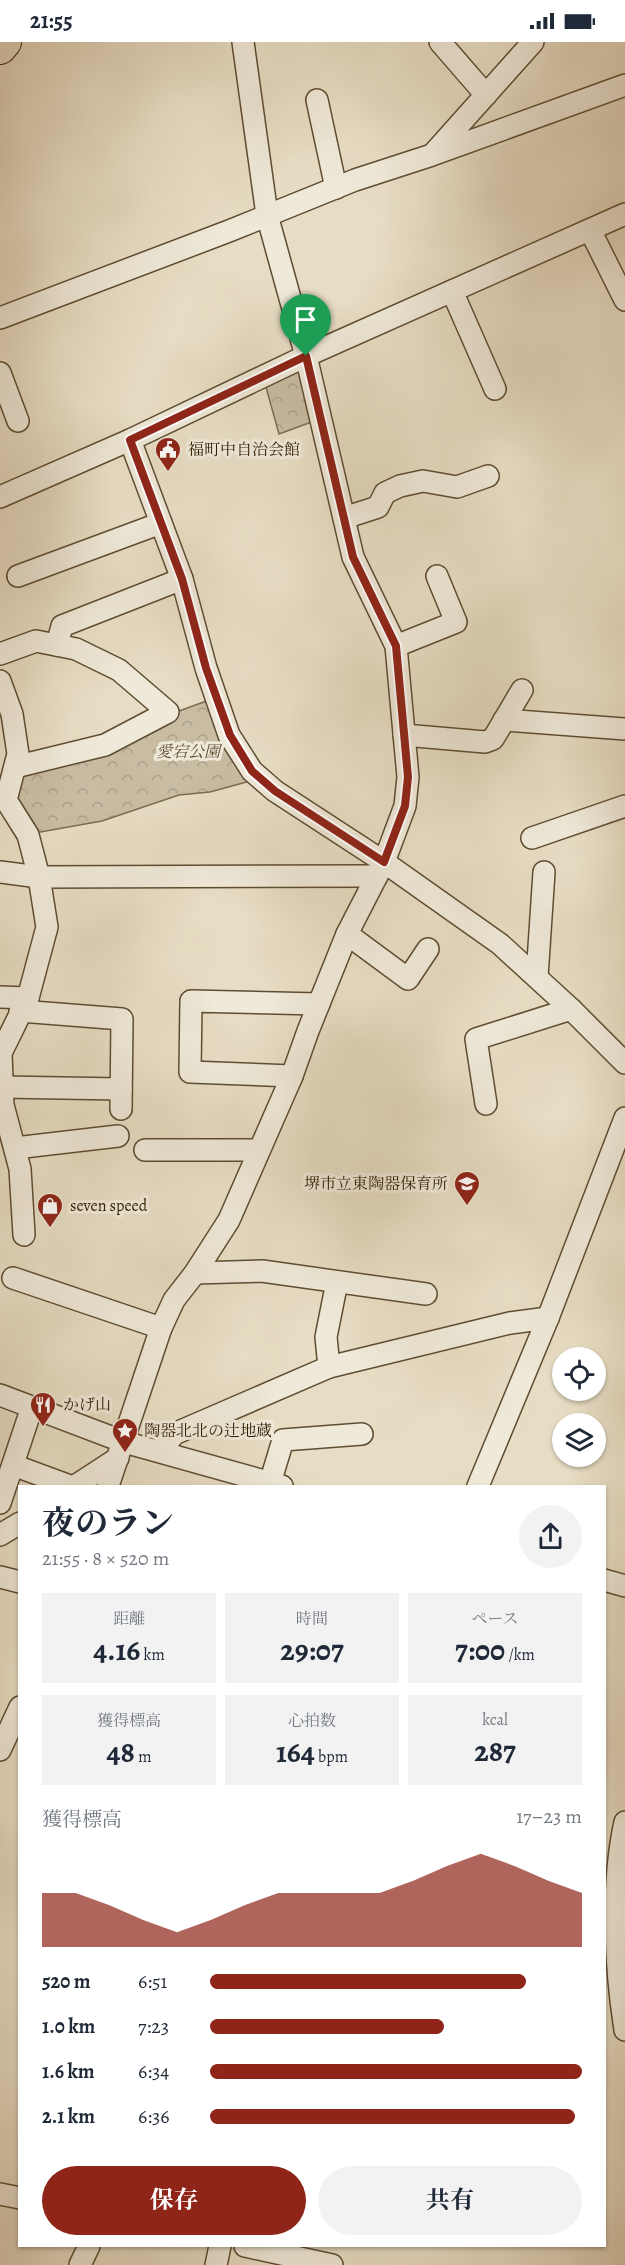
<!DOCTYPE html>
<html lang="ja">
<head>
<meta charset="utf-8">
<style>
  :root { --surface:#fff; --page:#f2f2f3; --text:#1f2937; --muted:#747a83; --accent:#8f2418 }
  body { margin:0; font-family:Alegreya,"Noto Serif JP",serif; background:var(--page); color:var(--text); height:100vh; display:flex; flex-direction:column; font-size:22px; white-space:nowrap }
  * { box-sizing:border-box; margin:0 }
  p { font-size:20px; color:var(--muted) }
  .icon { flex:none; width:33px; height:33px; fill:none; stroke:currentColor; stroke-width:2; stroke-linecap:round; stroke-linejoin:round }
  .map { position:relative; flex:1; overflow:hidden }
  .drawer { position:absolute; left:18px; top:1443px; width:588px; height:762px; display:flex; flex-direction:column; background:var(--surface); border-radius:0px; box-shadow:0 2px 4px #0004 }
  .drawer>* { flex:none }
  .buttons { position:absolute; left:552px; top:1305px; display:grid; gap:12px }
  .buttons a { display:grid; place-items:center; width:54px; height:54px; border-radius:50%; background:var(--surface); box-shadow:0 2px 4px #0004; font-size:30px }
  .pin { position:absolute; display:grid; place-items:center; width:51px; height:51px; color:#fff; margin:-62px -26px; border-radius:50% 50% 50% 0; rotate:-45deg; box-shadow:0 0 6px #0007 }
  .pin .icon { rotate:45deg }
  .round { display:grid; place-items:center; flex:none; width:63px; height:63px; border-radius:32px; background:var(--page) }
  .summary { display:flex; align-items:center; justify-content:space-between; height:102px; padding:0 24px }
  h1 { font-size:33px; font-weight:700; line-height:45px }
  .figures { display:grid; grid-template-columns:repeat(3,1fr); gap:9px; height:102px; padding:6px 24px }
  .figures div { display:grid; align-content:center; border-radius:0px; background:var(--page); text-align:center }
  .figures b { font-size:30px; font-weight:700 }
  .figures small { font-size:16px; font-weight:400 }
  .figures p { font-size:16px }
  .chart { height:168px; padding:12px 24px }
  .chart p { display:flex; justify-content:space-between }
  .chart svg { width:100%; height:108px; margin-top:6px; fill:var(--accent); opacity:.7 }
  .action { display:flex; gap:12px; margin-top:auto; padding:12px 24px }
  .action a { flex:1; height:69px; border-radius:36px; background:var(--accent); color:#fff; font-size:24px; font-weight:700; line-height:69px; text-align:center }
  .action a+a { background:var(--page); color:var(--text) }
  ul { padding:0 24px; list-style:none; font-size:20px }
  li { display:grid; grid-template-columns:96px 72px 1fr; align-items:center; height:45px }
  li i { height:15px; border-radius:8px; background:var(--accent) }
  .status { display:flex; justify-content:space-between; align-items:center; height:42px; padding:0 30px; background:var(--surface); direction:ltr }
  .status svg { height:16px; fill:currentColor }
  .map>svg:first-child { display:block }
</style>
</head>
<body>
<div class="status"><b>21:55</b><svg viewBox="0 0 49 12"><path d="M0 12V9h3v3zM5 12V6h3v6zM10 12V3h3v9zM15 12V0h3v12zM26 1h20v11H26zM47 4h2v5h-2z"/></svg></div>
<div class="map">
<svg width="625" height="2223" viewBox="0 0 625 2223">
  <defs>
    <pattern id="park-crowns" width="20" height="18" patternUnits="userSpaceOnUse" patternTransform="scale(1.5)"><rect width="20" height="18" fill="#c8bca3"/><path d="M2 6a3 3 0 1 1 6 0M12 15a3 3 0 1 1 6 0" fill="none" stroke="#aca18b"/></pattern>
  </defs>
  <rect width="100%" height="100%" fill="#e7ddc4"/>
  <filter id="stains"><feTurbulence type="fractalNoise" baseFrequency=".00333" numOctaves="4"/><feColorMatrix values="0 0 0 0 .2 0 0 0 0 .09 0 0 0 0 .02 0 0 0 .5 -.17"/></filter>
  <radialGradient id="worn" r=".72"><stop offset=".6" stop-color="#630" stop-opacity="0"/><stop offset="1" stop-color="#630" stop-opacity=".3"/></radialGradient>
  <g fill="url(#park-crowns)" stroke="#7c6c52" stroke-width="1.5">
    <path d="M299,324L317,378L279,392L264,338Z"/>
    <path d="M212,657L254,738L210,750L179,753L102,779L35,791L14,758L20,727Z"/>
  </g>
  <g fill="none" stroke-linecap="round" stroke-linejoin="round">
    <defs>
      <g id="minor">
        <path d="M440,0L486,53"/>
        <path d="M317,58L336,146"/>
        <path d="M433,112L533,0"/>
        <path d="M590,188L625,258"/>
        <path d="M452,249L495,347"/>
        <path d="M0,276L229,189L355,138L432,113L625,43"/>
        <path d="M0,331L18,379"/>
        <path d="M130,398L182,537L206,626L229,693L252,729L275,749L384,820L500,902L571,967L625,1021"/>
        <path d="M0,455L130,398L306,314L625,172"/>
        <path d="M344,476L378,465L385,451L400,444L423,439L457,445L488,434"/>
        <path d="M18,534L161,481"/>
        <path d="M57,603L62,584L182,537"/>
        <path d="M396,604L456,580L437,534"/>
        <path d="M0,612L36,599L76,607L119,628L168,670L105,703L15,725"/>
        <path d="M0,639L12,672L18,712L6,758L28,793L39,835L47,885L28,956L1,1011L3,1063L20,1127L24,1193"/>
        <path d="M504,678L625,687"/>
        <path d="M404,693L485,700L493,697L522,648"/>
        <path d="M532,796L625,764"/>
        <path d="M0,830L39,835L377,834"/>
        <path d="M347,892L408,937L428,907"/>
        <path d="M537,935L544,830"/>
        <path d="M0,955L28,956"/>
        <path d="M20,969L122,977L121,1067"/>
        <path d="M292,1034L190,1030L191,959L319,962"/>
        <path d="M2,1045L121,1047"/>
        <path d="M486,1062L476,997L571,967"/>
        <path d="M15,1106L118,1094"/>
        <path d="M145,1108H259"/>
        <path d="M195,1231L262,1229L426,1252"/>
        <path d="M13,1236L161,1286"/>
        <path d="M329,1325L326,1295L337,1240"/>
        <path d="M0,1353L124,1400L282,1444"/>
        <path d="M161,1409L174,1392L329,1325L510,1281L548,1276"/>
        <path d="M13,1423L70,1444"/>
        <path d="M270,1441L283,1398L362,1392"/>
        <path d="M75,1444L118,1416"/>
        <path d="M108,1444L161,1286L174,1258L195,1231L229,1178L292,1034L308,989L347,892L384,820L405,764L408,735L396,604L353,515L306,314L267,173L243,0"/>
        <path d="M478,1444L548,1276L625,1076"/>
        <path d="M0,1461L32,1365"/>
        <path d="M0,1493L20,1481"/>
        <path d="M0,1535L20,1540"/>
        <path d="M604,1538L625,1544"/>
        <path d="M0,1708L20,1665"/>
        <path d="M625,1780C611,1844 615,1923 625,1988"/>
        <path d="M0,2152L20,2156"/>
        <path d="M245,2204L332,2223"/>
        <path d="M80,2223L89,2204"/>
        <path d="M216,2223L220,2204"/>
      </g>
      <path id="highway" d="M0,6L5,0"/>
    </defs>
    <use href="#minor" stroke="#5e4d31" stroke-width="24"/>
    <use href="#highway" stroke="#311d00" stroke-width="34"/>
    <use href="#minor" stroke="#efe9d9" stroke-width="21"/>
    <use href="#highway" stroke="#e7ddc4" stroke-width="32"/>
  </g>
  <g fill="none" stroke-linecap="round" stroke-linejoin="round">
    <defs>
      <path id="route" d="M306,314L353,515L396,604L408,735L405,764L384,820L275,749L252,729L230,693L206,626L182,537L130,398Z"/>
    </defs>
    <use href="#route" stroke="#fff" stroke-width="12"/>
    <use href="#route" stroke="#8f2418" stroke-width="8"/>
  </g>
  <defs>
    <symbol id="civic-pin" viewBox="-11 -11 22 30"><path d="M0 17L-7.5 6A9.5 9.5 0 1 1 7.5 6Z" fill="#8f2418" stroke="#efe9d9"/><path d="M-.6-6.5H3V-4.5H.6V-3L4-1V1h2V6H-6V1h2V-1L-.6-3ZM-1.2 2.5V6h2.4V2.5Z" fill="#fff"/></symbol>
    <symbol id="school-pin" viewBox="-11 -11 22 30"><path d="M0 17L-7.5 6A9.5 9.5 0 1 1 7.5 6Z" fill="#8f2418" stroke="#efe9d9"/><path d="M0-5L7-2L0 1L-7-2ZM-4 1L0 2.5L4 1V4Q0 6-4 4Z" fill="#fff"/></symbol>
    <symbol id="shop-pin" viewBox="-11 -11 22 30"><path d="M0 17L-7.5 6A9.5 9.5 0 1 1 7.5 6Z" fill="#8f2418" stroke="#efe9d9"/><path d="M-5-2.5h2.3a2.7 3.5 0 0 1 5.4 0H5L5.5 6h-11ZM-1.5-2.5h3a1.5 2.3 0 0 0-3 0Z" fill="#fff"/></symbol>
    <symbol id="restaurant-pin" viewBox="-11 -11 22 30"><path d="M0 17L-7.5 6A9.5 9.5 0 1 1 7.5 6Z" fill="#8f2418" stroke="#efe9d9"/><path d="M-5-6h1v4h1v-4h1v4h1v-4h1v5L-1.5 .5V6h-2V.5L-5-1ZM5-6V6H3V1.5H1.5Q1.5-4 5-6Z" fill="#fff"/></symbol>
    <symbol id="sight-pin" viewBox="-11 -11 22 30"><path d="M0 17L-7.5 6A9.5 9.5 0 1 1 7.5 6Z" fill="#8f2418" stroke="#efe9d9"/><path d="M0-6L1.8-2.2L6-1.7L2.9 1.2L3.7 5.4L0 3.3L-3.7 5.4L-2.9 1.2L-6-1.7L-1.8-2.2Z" fill="#fff"/></symbol>
  </defs>
  <g fill-rule="evenodd">
    <use href="#civic-pin" x="153" y="393" width="30" height="40"/>
    <use href="#school-pin" x="452" y="1127" width="30" height="40"/>
    <use href="#shop-pin" x="35" y="1149" width="30" height="40"/>
    <use href="#restaurant-pin" x="28" y="1348" width="30" height="40"/>
    <use href="#sight-pin" x="110" y="1374" width="30" height="40"/>
  </g>
  <g text-anchor="middle" dominant-baseline="central" stroke-width="6" stroke-linejoin="round" paint-order="stroke">
    <g font-size="16" fill="#311d00" stroke="#efe9d9" text-anchor="start">
      <text x="188" y="408">福町中自治会館</text>
      <text x="448" y="1142" text-anchor="end">堺市立東陶器保育所</text>
      <text x="70" y="1164">seven speed</text>
      <text x="63" y="1363">かげ山</text>
      <text x="144" y="1389">陶器北北の辻地蔵</text>
    </g>
    <g font-size="16" font-style="italic" fill="#5e4d31" stroke="#efe9d9">
      <text x="188" y="710">愛宕公園</text>
    </g>
  </g>
  <rect width="100%" height="100%" filter="url(#stains)"/>
  <rect width="100%" height="100%" fill="url(#worn)"/>
</svg>
<div class="buttons">
<a><svg class="icon" aria-label="locate" viewBox="0 0 24 24"><circle cx="12" cy="12" r="6"/><path d="M12 2v4M12 18v4M2 12h4M18 12h4"/></svg></a>
<a><svg class="icon" aria-label="layers" viewBox="0 0 24 24"><path d="M12 4l9 5-9 5-9-5zM3 14l9 5 9-5"/></svg></a>
</div>
<div class="pin" style="left:306px;top:314px;background:#1e9e55"><svg class="icon" aria-label="arrive" viewBox="0 0 24 24"><path d="M6 21V4h12l-3 4 3 4H6"/></svg></div>
<section class="drawer">
<div class="summary"><div><h1>夜のラン</h1><p>21:55 · 8 × 520 m</p></div><a class="round"><svg class="icon" aria-label="share" viewBox="0 0 24 24"><path d="M12 15V3M7 8l5-5 5 5M5 13v7h14v-7"/></svg></a></div>
<div class="figures">
<div><p>距離</p><b>4.16<small> km</small></b></div>
<div><p>時間</p><b>29:07</b></div>
<div><p>ペース</p><b>7:00<small> /km</small></b></div>
</div>
<div class="figures">
<div><p>獲得標高</p><b>48<small> m</small></b></div>
<div><p>心拍数</p><b>164<small> bpm</small></b></div>
<div><p>kcal</p><b>287</b></div>
</div>
<div class="chart"><p><span>獲得標高</span>17–23 m</p>
<svg viewBox="0 0 160 44" preserveAspectRatio="none"><path d="M0 44V22L10 22L20 27L30 33L40 38L50 33L60 27L70 22L80 22L90 22L100 22L110 17L120 11L130 6L140 11L150 17L160 22V44z"/></svg>
</div>
<ul>
<li><b>520 m</b>6:51<i style="width:85%"></i></li>
<li><b>1.0 km</b>7:23<i style="width:63%"></i></li>
<li><b>1.6 km</b>6:34<i style="width:100%"></i></li>
<li><b>2.1 km</b>6:36<i style="width:98%"></i></li>
</ul>
<div class="action"><a>保存</a><a>共有</a></div>
</section>
</div>
</body>
</html>
